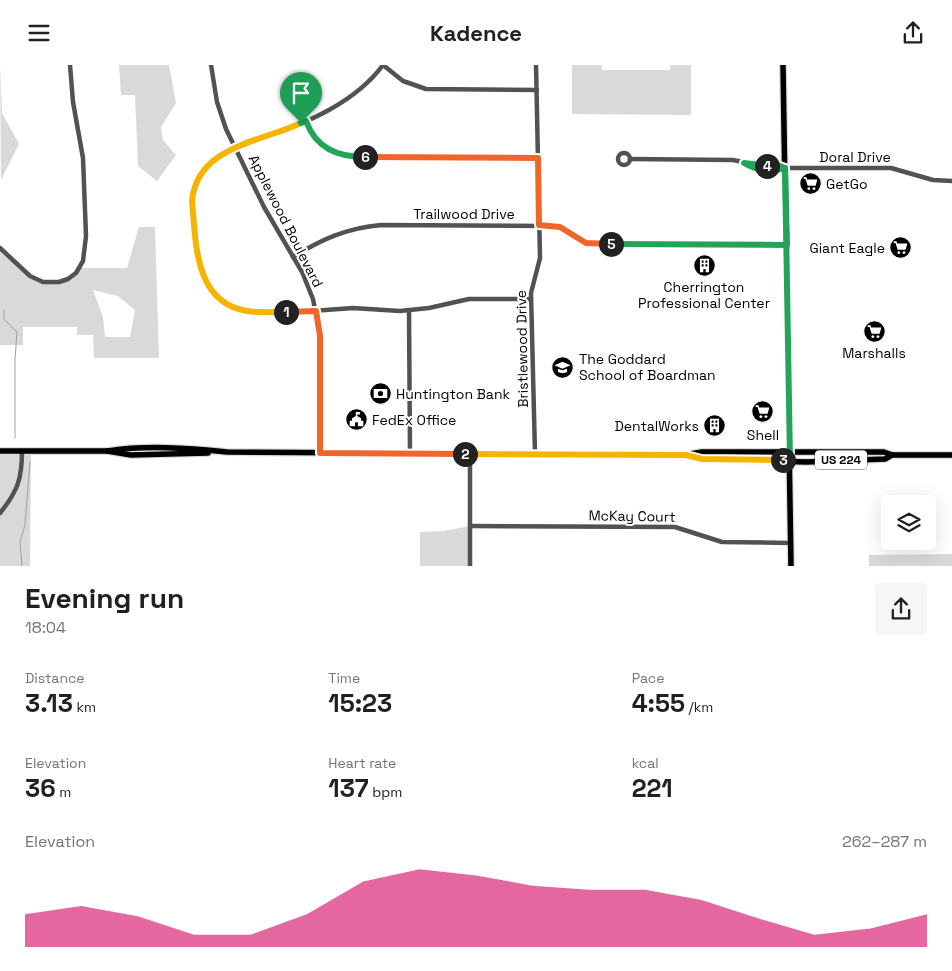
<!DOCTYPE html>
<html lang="en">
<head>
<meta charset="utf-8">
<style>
  :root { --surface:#fff; --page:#f6f6f6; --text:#202124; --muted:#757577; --accent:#db2777 }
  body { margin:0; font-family:"Space Grotesk",sans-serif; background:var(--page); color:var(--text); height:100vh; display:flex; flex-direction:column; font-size:19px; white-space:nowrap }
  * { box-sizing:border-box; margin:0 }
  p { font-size:16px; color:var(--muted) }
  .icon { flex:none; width:28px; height:28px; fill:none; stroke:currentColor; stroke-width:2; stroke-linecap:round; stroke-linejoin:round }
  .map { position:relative; height:501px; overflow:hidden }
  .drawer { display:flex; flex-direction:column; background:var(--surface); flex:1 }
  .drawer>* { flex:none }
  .controls { position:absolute; left:881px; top:430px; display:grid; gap:10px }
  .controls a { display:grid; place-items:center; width:55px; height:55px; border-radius:5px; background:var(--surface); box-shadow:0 5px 20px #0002; font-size:25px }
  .pin { position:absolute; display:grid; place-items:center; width:42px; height:42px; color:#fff; margin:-51px -21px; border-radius:50% 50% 50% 0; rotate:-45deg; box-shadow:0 0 5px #0007 }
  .pin .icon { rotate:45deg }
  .km { position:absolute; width:25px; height:25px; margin:-12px; border-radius:50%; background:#222; color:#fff; font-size:14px; line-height:25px; text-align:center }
  .round { display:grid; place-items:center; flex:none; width:52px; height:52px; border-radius:5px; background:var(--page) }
  .summary { display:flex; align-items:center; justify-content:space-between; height:85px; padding:0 25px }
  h1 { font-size:28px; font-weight:700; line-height:38px }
  .figures { display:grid; grid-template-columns:repeat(3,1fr); gap:8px; height:85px; padding:5px 25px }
  .figures div { display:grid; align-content:center }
  .figures b { font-size:25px; font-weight:700 }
  .figures small { font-size:14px; font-weight:400 }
  .figures p { font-size:14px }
  .chart { height:140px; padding:10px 25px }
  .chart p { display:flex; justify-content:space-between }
  .chart svg { width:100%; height:90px; margin-top:5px; fill:var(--accent); opacity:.7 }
  header { display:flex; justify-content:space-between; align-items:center; height:65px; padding:0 25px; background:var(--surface); font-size:22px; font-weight:700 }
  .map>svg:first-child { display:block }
</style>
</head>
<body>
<header><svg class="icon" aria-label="menu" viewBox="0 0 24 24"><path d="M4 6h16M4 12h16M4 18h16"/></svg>Kadence<svg class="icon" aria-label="share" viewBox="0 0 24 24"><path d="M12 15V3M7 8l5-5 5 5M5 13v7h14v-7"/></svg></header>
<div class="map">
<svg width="952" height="501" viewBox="0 0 952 501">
  <rect width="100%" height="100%" fill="#fff"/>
  <g fill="#d9d9d9" fill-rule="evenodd">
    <path d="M0,0L2,48L19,79L1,115Z"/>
    <path d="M119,0H169L176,38L161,62L163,75L176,90L157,116L138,101L135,30H121Z"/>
    <path d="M572,0H602V5H670V0H691V50L572,49Z"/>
    <path d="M139,162H155L159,293H94L93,270H77V262H23V280H0V183L35,214L62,217L79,203H127ZM93,225L118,231L135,245L130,272H105L103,252Z"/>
    <path d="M0,386H31L30,501H0Z"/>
    <path d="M470,461V501H420V467L444,466Z"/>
    <path d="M952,489V501H869V490Z"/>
  </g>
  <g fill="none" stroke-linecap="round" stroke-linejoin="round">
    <g stroke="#a0a0a0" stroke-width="1">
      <path d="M4,245V254L17,267L15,294V373"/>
      <path d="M22,501L20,477L25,460L30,397"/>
    </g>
    <defs>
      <g id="major">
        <path d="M783,0L791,501"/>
        <path d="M0,386H107L131,390L208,388"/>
        <path d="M107,386C147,380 187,383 227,387L686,390L703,394L806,397L885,394L892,390"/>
        <path d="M690,389L702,387H884L892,390H952"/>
      </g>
    </defs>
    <use href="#major" stroke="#dbdbdb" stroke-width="8"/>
    <g stroke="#525252" stroke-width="4.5">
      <path d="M211,0L217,37L226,64L264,142L302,207L313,234L320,271V388"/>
      <path d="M306,56C313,74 325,86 343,91L538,93"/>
      <circle cx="624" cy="94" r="6"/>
      <path d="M630,94L733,95L763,101L777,100L785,103"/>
      <path d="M745,97L764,106L785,103H891L933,115L952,116"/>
      <path d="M0,183L30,211L43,217H59L68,214L76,208L83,196L86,171L83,93L73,37L70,0"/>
      <path d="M293,192C322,174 347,163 381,160L554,161C569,164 577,178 593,179L787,180"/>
      <path d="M531,234H469L429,243L400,246L353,243L298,247L246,246L224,237L213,228L205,216L198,196L192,136C193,118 201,102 217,91C231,82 251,78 267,72C308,57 356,37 383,0L403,16L426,24L537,25"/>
      <path d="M409,246L410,389"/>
      <path d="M535,389L531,228L540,193L536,0"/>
      <path d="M0,448C18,426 22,413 22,386"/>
      <path d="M470,461L675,462L722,477L791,478"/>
      <path d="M470,501V389"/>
    </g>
    <use href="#major" stroke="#000" stroke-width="5.5"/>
  </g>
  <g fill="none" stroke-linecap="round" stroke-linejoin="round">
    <defs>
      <path id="split-1" d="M286,247C273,247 259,248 247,246C194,238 196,177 192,136C197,81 261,77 301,58"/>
      <path id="split-2" d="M286,247L316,246L320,271V388L465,389"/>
      <path id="split-3" d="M465,389L686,390L702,394L783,395"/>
      <path id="split-4" d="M767,101L777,100L785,103L790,395H783"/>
      <path id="split-5" d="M611,179L787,180L785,103C770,108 758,106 744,98L767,101"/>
      <path id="split-6" d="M365,92L538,93L539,160L560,162L586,178L611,179"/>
      <path id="split-7" d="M301,58L306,56C316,83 337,92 365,92"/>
    </defs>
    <use href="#split-1" stroke="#fff" stroke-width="10"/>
    <use href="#split-2" stroke="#fff" stroke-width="10"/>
    <use href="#split-3" stroke="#fff" stroke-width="10"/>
    <use href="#split-4" stroke="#fff" stroke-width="10"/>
    <use href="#split-5" stroke="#fff" stroke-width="10"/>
    <use href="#split-6" stroke="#fff" stroke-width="10"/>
    <use href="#split-7" stroke="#fff" stroke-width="10"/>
    <use href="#split-1" stroke="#f5b400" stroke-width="6"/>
    <use href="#split-2" stroke="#f0652b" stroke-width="6"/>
    <use href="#split-3" stroke="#f5b400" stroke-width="6"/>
    <use href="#split-4" stroke="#22a559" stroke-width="6"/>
    <use href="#split-5" stroke="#22a559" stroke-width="6"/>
    <use href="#split-6" stroke="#f0652b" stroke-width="6"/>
    <use href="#split-7" stroke="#22a559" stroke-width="6"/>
  </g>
  <defs>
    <symbol id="supermarket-disc" viewBox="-11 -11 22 22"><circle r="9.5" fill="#000" stroke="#fff"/><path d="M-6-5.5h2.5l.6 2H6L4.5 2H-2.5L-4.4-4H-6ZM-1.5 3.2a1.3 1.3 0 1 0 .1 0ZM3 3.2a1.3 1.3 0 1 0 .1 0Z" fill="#fff"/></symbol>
    <symbol id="building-disc" viewBox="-11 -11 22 22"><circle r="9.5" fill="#000" stroke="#fff"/><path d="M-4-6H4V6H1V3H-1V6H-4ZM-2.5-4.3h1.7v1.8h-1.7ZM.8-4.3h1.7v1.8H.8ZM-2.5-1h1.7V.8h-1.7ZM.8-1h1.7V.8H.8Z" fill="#fff"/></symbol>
    <symbol id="school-disc" viewBox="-11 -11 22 22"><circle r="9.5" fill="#000" stroke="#fff"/><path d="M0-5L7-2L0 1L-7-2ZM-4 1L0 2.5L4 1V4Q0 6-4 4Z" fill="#fff"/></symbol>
    <symbol id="bank-disc" viewBox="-11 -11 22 22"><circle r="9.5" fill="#000" stroke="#fff"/><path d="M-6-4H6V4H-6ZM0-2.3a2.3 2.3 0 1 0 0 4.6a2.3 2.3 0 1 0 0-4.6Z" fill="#fff"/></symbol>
    <symbol id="civic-disc" viewBox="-11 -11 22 22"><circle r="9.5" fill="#000" stroke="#fff"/><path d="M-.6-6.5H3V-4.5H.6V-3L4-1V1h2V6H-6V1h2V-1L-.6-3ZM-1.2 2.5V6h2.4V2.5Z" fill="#fff"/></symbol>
  </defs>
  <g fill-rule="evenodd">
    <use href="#supermarket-disc" x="798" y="106" width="25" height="25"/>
    <use href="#supermarket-disc" x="888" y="170" width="25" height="25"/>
    <use href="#building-disc" x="692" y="188" width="25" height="25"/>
    <use href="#supermarket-disc" x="862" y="254" width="25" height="25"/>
    <use href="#school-disc" x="550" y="290" width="25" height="25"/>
    <use href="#bank-disc" x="368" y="316" width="25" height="25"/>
    <use href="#supermarket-disc" x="750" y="334" width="25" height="25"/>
    <use href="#civic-disc" x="344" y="342" width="25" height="25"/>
    <use href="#building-disc" x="702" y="348" width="25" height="25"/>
  </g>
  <g text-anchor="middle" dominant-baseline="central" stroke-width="4" stroke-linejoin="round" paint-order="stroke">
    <rect fill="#fff" stroke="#4c4c4c" stroke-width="1" x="815" y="385.5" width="52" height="19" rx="4"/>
    <g font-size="12" font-weight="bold" fill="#000">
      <text x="841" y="395">US 224</text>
    </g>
    <g font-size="14" fill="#000" stroke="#fff">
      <text x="855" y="92">Doral Drive</text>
      <text x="464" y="149">Trailwood Drive</text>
      <text transform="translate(286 156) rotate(63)">Applewood Boulevard</text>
      <text transform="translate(522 284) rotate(-91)">Bristlewood Drive</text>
      <text transform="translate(632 451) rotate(1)">McKay Court</text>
    </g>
    <g font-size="14" fill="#000" stroke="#fff" text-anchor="start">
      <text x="826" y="119">GetGo</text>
      <text x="885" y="183" text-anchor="end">Giant Eagle</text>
      <text x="704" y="222" text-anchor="middle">Cherrington<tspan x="704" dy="16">Professional Center</tspan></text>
      <text x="874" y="288" text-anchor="middle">Marshalls</text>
      <text x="579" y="294">The Goddard<tspan x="579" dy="16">School of Boardman</tspan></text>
      <text x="396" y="329">Huntington Bank</text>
      <text x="372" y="355">FedEx Office</text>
      <text x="699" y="361" text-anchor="end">DentalWorks</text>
      <text x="763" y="370" text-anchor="middle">Shell</text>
    </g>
  </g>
</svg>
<div class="controls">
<a><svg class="icon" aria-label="layers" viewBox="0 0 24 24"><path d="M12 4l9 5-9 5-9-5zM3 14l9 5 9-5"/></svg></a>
</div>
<div class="pin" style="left:301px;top:58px;background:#1e9e55"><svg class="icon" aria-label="arrive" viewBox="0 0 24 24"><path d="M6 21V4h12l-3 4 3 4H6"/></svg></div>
<b class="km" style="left:286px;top:247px">1</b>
<b class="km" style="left:465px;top:389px">2</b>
<b class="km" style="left:783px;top:395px">3</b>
<b class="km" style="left:767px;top:101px">4</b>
<b class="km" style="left:611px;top:179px">5</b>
<b class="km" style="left:365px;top:92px">6</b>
</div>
<section class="drawer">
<div class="summary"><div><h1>Evening run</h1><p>18:04</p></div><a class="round"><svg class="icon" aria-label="share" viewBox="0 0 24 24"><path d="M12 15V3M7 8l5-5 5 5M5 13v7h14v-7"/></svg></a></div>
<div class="figures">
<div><p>Distance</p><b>3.13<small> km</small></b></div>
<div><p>Time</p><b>15:23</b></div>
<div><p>Pace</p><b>4:55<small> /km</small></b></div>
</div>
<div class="figures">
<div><p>Elevation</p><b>36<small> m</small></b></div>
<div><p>Heart rate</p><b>137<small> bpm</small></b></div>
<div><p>kcal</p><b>221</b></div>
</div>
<div class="chart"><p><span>Elevation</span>262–287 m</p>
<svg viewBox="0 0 160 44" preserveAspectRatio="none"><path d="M0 44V28L10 24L20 29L30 38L40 38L50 28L60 12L70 6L80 9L90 14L100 16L110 16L120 21L130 30L140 38L150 35L160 28V44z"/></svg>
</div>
</section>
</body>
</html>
